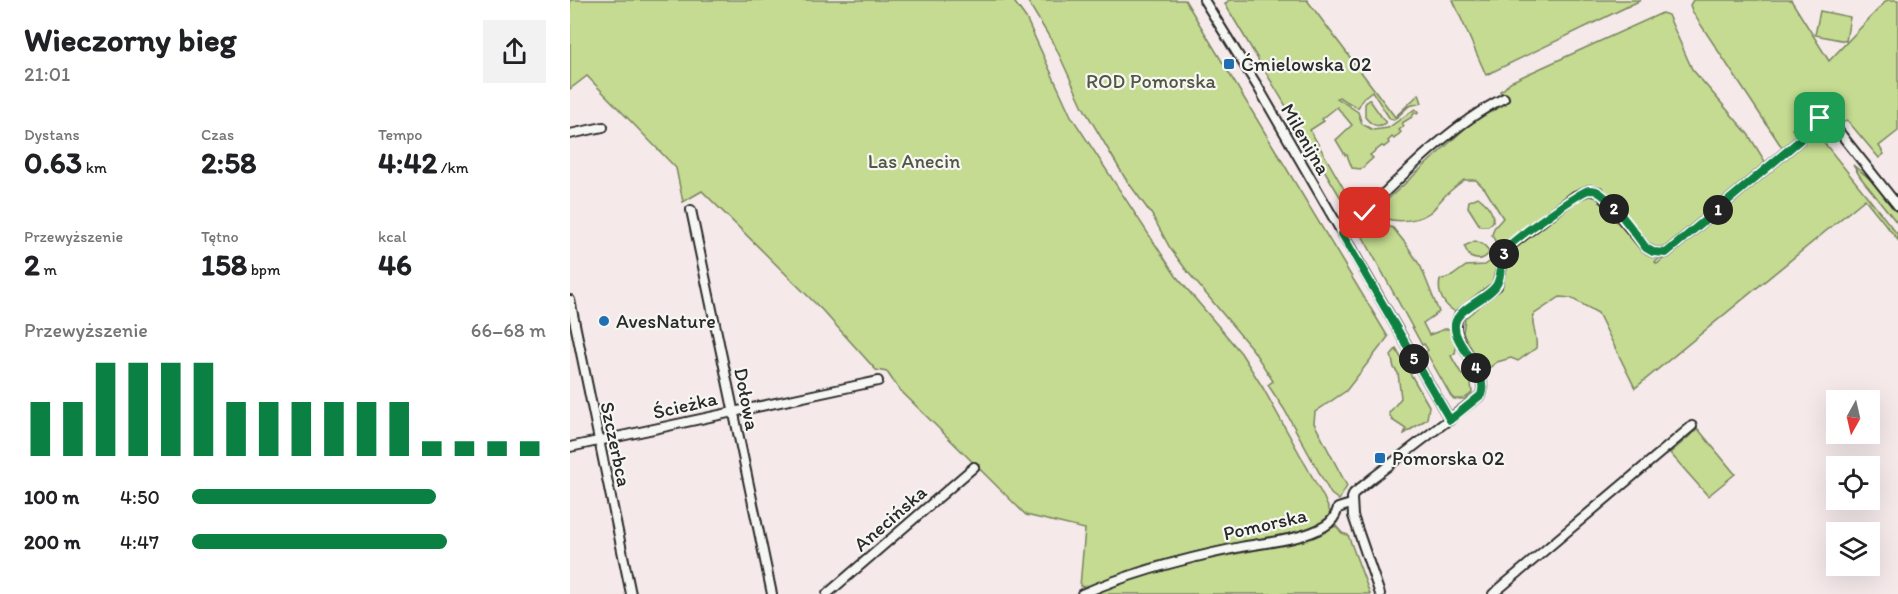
<!DOCTYPE html>
<html lang="pl">
<head>
<meta charset="utf-8">
<style>
  :root { --surface:#fff; --page:#f2f2f2; --text:#202124; --muted:#757577; --accent:#0b8043 }
  body { margin:0; font-family:Itim,sans-serif; background:var(--page); color:var(--text); height:100vh; display:flex; flex-direction:column; font-size:22px; white-space:nowrap }
  * { box-sizing:border-box; margin:0 }
  p { font-size:20px; color:var(--muted) }
  .icon { flex:none; width:33px; height:33px; fill:none; stroke:currentColor; stroke-width:2; stroke-linecap:round; stroke-linejoin:round }
  .map { position:relative; flex:1; overflow:hidden }
  .side { display:flex; flex-direction:column; background:var(--surface); width:570px }
  .side>* { flex:none }
  .needle { width:39px; rotate:188deg }
  .tools { position:absolute; left:1256px; top:390px; display:grid; gap:12px }
  .tools a { display:grid; place-items:center; width:54px; height:54px; border-radius:0px; background:var(--surface); box-shadow:0 6px 24px #0002; font-size:30px }
  .pin { position:absolute; display:grid; place-items:center; width:51px; height:51px; color:#fff; margin:-26px; border-radius:12px; box-shadow:0 3px 9px #0006 }
  .km { position:absolute; width:30px; height:30px; margin:-15px; border-radius:50%; background:#222; color:#fff; font-size:16px; line-height:30px; text-align:center }
  .round { display:grid; place-items:center; flex:none; width:63px; height:63px; border-radius:0px; background:var(--page) }
  .summary { display:flex; align-items:center; justify-content:space-between; height:102px; padding:0 24px }
  h1 { font-size:33px; font-weight:800; line-height:45px }
  .figures { display:grid; grid-template-columns:repeat(3,1fr); gap:9px; height:102px; padding:6px 24px }
  .figures div { display:grid; align-content:center }
  .figures b { font-size:30px; font-weight:800 }
  .figures small { font-size:16px; font-weight:400 }
  .figures p { font-size:16px }
  .chart { height:168px; padding:12px 24px }
  .chart p { display:flex; justify-content:space-between }
  .chart svg { width:100%; height:108px; margin-top:6px; stroke:var(--accent); stroke-width:6 }
  ul { padding:0 24px; list-style:none; font-size:20px }
  li { display:grid; grid-template-columns:96px 72px 1fr; align-items:center; height:45px }
  li i { height:15px; border-radius:8px; background:var(--accent) }
  main { display:flex; flex:1; min-height:0 }
  .map>svg:first-child { display:block }
</style>
</head>
<body>
<main>
<section class="side">
<div class="summary"><div><h1>Wieczorny bieg</h1><p>21:01</p></div><a class="round"><svg class="icon" aria-label="share" viewBox="0 0 24 24"><path d="M12 15V3M7 8l5-5 5 5M5 13v7h14v-7"/></svg></a></div>
<div class="figures">
<div><p>Dystans</p><b>0.63<small> km</small></b></div>
<div><p>Czas</p><b>2:58</b></div>
<div><p>Tempo</p><b>4:42<small> /km</small></b></div>
</div>
<div class="figures">
<div><p>Przewyższenie</p><b>2<small> m</small></b></div>
<div><p>Tętno</p><b>158<small> bpm</small></b></div>
<div><p>kcal</p><b>46</b></div>
</div>
<div class="chart"><p><span>Przewyższenie</span>66–68 m</p>
<svg viewBox="0 0 160 44" preserveAspectRatio="none"><path d="M5 44V22M15 44V22M25 44V6M35 44V6M45 44V6M55 44V6M65 44V22M75 44V22M85 44V22M95 44V22M105 44V22M115 44V22M125 44V38M135 44V38M145 44V38M155 44V38"/></svg>
</div>
<ul>
<li><b>100 m</b>4:50<i style="width:69%"></i></li>
<li><b>200 m</b>4:47<i style="width:72%"></i></li>
</ul>
</section>
<div class="map">
<svg width="1328" height="594" viewBox="0 0 1328 594">
  <rect width="100%" height="100%" fill="#f5e9ea"/>
  <filter id="ink" filterUnits="userSpaceOnUse"><feTurbulence type="fractalNoise" baseFrequency=".0167" numOctaves="2"/><feDisplacementMap in="SourceGraphic" scale="12" xChannelSelector="R" yChannelSelector="G"/><feConvolveMatrix kernelMatrix="1 2 1 2 8 2 1 2 1" color-interpolation-filters="sRGB"/></filter>
  <g filter="url(#ink)">
    <g fill="#c4db91" stroke="#78835e" stroke-width="1.5">
      <path d="M0,0H443L456,18L501,116L606,276L671,353L693,388L754,498L760,512L756,521C721,537 684,539 647,547C620,553 592,560 566,568C552,573 523,591 510,586L515,529L456,515L328,388L317,372L306,370L252,310L132,191L113,202L106,168L17,76L0,89Z"/>
      <path d="M457,0H615L818,337L776,391L745,412L744,423L777,486L769,500L761,494L714,409L698,385L703,381L683,350L617,271L600,248L582,215L555,178L513,107L486,48Z"/>
      <path d="M659,0H737L825,117L849,94L852,103L839,106L824,120L820,119L802,91L793,98L788,108L769,97L767,98L788,112L792,124L803,130L818,128L845,109L849,112L847,114L845,112L842,117L832,123L834,126L829,130L831,132L824,139L822,137L818,141L819,143L814,147L812,146L800,155L803,158L791,169L782,168L777,155H775L766,140L782,125L767,107L752,119L754,121L740,130L774,189L778,200L795,201L775,202L772,200L655,4Z"/>
      <path d="M883,0H1071L916,75Z"/>
      <path d="M1123,0H1221L1259,61L1317,0H1328V131L1309,146L1314,154L1309,158L1277,120L1269,125L1246,93L1231,105L1238,116L1222,129L1227,136L1213,149L1123,13L1120,5Z"/>
      <path d="M1250,11L1280,17L1276,41L1245,35Z"/>
      <path d="M1092,13L1098,15L1122,69L1178,134L1196,163L1096,250H1082L1040,198L1030,188L1020,186L1004,192L937,241H925L922,235L924,228L933,218L915,189L906,180H894C886,186 878,192 872,199C867,204 865,209 859,213C844,223 820,223 804,214V212L903,121L936,104L930,91L934,89L940,82Z"/>
      <path d="M799,99L816,123C807,128 801,125 795,117V104Z"/>
      <path d="M1246,136L1252,140L1328,235V240L1295,199L1065,388L1028,313L1001,298L990,297L963,315C961,326 968,336 966,348L948,361L941,358L927,362L914,372L893,333L895,318L928,290L932,283L938,254L1008,199C1019,195 1024,195 1034,202L1080,255L1093,256L1085,262L1087,264L1234,141Z"/>
      <path d="M1283,165L1300,179L1328,213V224L1291,178Z"/>
      <path d="M908,197C916,203 924,212 923,222L918,226H910L898,207L899,201Z"/>
      <path d="M797,218L823,228L836,244L851,267L869,312L853,323L859,335L875,329H880L887,344L885,353L881,356L892,375L900,372L902,393L894,399H884L881,396L856,352L858,350L854,344L852,345L787,226Z"/>
      <path d="M905,241C912,243 918,246 919,253C914,260 908,261 900,257L894,246Z"/>
      <path d="M925,253L930,261L923,283L886,312C874,306 867,294 870,280L882,276L896,266L915,265L922,260Z"/>
      <path d="M826,349L859,406L857,419L834,434L836,429L822,420L819,413L831,398L828,373L824,368L821,355Z"/>
      <path d="M1128,429L1165,474L1138,496L1100,453Z"/>
      <path d="M766,526L772,533L778,535L800,594H521L564,577L590,569L736,540Z"/>
    </g>
    <g fill="none" stroke-linecap="round" stroke-linejoin="round">
      <defs>
        <g id="minor">
          <path d="M634,0L688,87L880,420"/>
          <path d="M0,134L33,127"/>
          <path d="M121,210L202,594"/>
          <path d="M772,234C822,187 873,129 934,98"/>
          <path d="M0,300L61,594"/>
          <path d="M0,447L308,381"/>
          <path d="M257,594L404,467"/>
          <path d="M512,594C562,572 613,559 666,548C695,542 730,541 755,526C762,522 766,515 768,508L781,504"/>
          <path d="M810,594L783,516L782,498L784,493L805,476L911,395C921,366 872,341 890,314L927,286L936,249L1005,196L1019,190L1029,192L1076,248L1083,252L1096,253L1230,140C1235,127 1238,120 1253,117L1262,123L1328,206"/>
          <path d="M923,594L1122,426"/>
        </g>
      </defs>
      <use href="#minor" stroke="#2b2b2b" stroke-width="12"/>
      <use href="#minor" stroke="#f6f6f2" stroke-width="8"/>
    </g>
  </g>
  <g fill="none" stroke-linecap="round" stroke-linejoin="round" filter="url(#ink)">
    <defs>
      <path id="route" d="M795,213L772,234L880,420L911,395C920,369 882,346 885,324C887,309 916,299 925,287C934,276 928,258 937,248C943,240 1011,191 1019,190C1022,190 1026,190 1028,192C1039,197 1068,237 1076,248L1083,252L1096,253L1230,140L1233,127L1250,118"/>
    </defs>
    <use href="#route" stroke="#fff" stroke-width="12"/>
    <use href="#route" stroke="#0b8043" stroke-width="8"/>
  </g>
  <g fill="#1f6fb2" stroke="#f6f6f2" stroke-width="2">
    <rect x="653" y="58" width="12" height="12" rx="3"/>
    <circle cx="34" cy="321" r="6"/>
    <rect x="804" y="452" width="12" height="12" rx="3"/>
  </g>
  <g text-anchor="middle" dominant-baseline="central" stroke-width="4.5" stroke-linejoin="round" paint-order="stroke">
    <g font-size="20" fill="#2b2b2b" stroke="#f6f6f2" text-anchor="start">
      <text x="671" y="64">Ćmielowska 02</text>
      <text x="46" y="321">AvesNature</text>
      <text x="822" y="458">Pomorska 02</text>
    </g>
    <g font-size="20" fill="#515744" stroke="#f6f6f2">
      <text x="581" y="81">ROD Pomorska</text>
      <text x="344" y="161">Las Anecin</text>
    </g>
    <g font-size="20" fill="#2b2b2b" stroke="#f6f6f2">
      <text transform="translate(736 139) rotate(60)">Milenijna</text>
      <text transform="translate(177 399) rotate(79)">Dołowa</text>
      <text transform="translate(115 405) rotate(-13)">Ścieżka</text>
      <text transform="translate(46 444) rotate(78)">Szczerbca</text>
      <text transform="translate(320 518) rotate(-41)">Anecińska</text>
      <text transform="translate(695 524) rotate(-13)">Pomorska</text>
    </g>
  </g>
</svg>
<div class="tools">
<a><svg class="needle" viewBox="-14 -14 28 28"><path d="M0-13l5 13h-10z" fill="#e53935"/><path d="M0 13l5-13h-10z" fill="#757577"/></svg></a>
<a><svg class="icon" aria-label="locate" viewBox="0 0 24 24"><circle cx="12" cy="12" r="6"/><path d="M12 2v4M12 18v4M2 12h4M18 12h4"/></svg></a>
<a><svg class="icon" aria-label="layers" viewBox="0 0 24 24"><path d="M12 4l9 5-9 5-9-5zM3 14l9 5 9-5"/></svg></a>
</div>
<div class="pin" style="left:1250px;top:118px;background:#1e9e55"><svg class="icon" aria-label="arrive" viewBox="0 0 24 24"><path d="M6 21V4h12l-3 4 3 4H6"/></svg></div>
<div class="pin" style="left:795px;top:213px;background:#d93025"><svg class="icon" aria-label="check" viewBox="0 0 24 24"><path d="M5 12l5 5 9-10"/></svg></div>
<b class="km" style="left:1148px;top:210px">1</b>
<b class="km" style="left:1044px;top:209px">2</b>
<b class="km" style="left:934px;top:254px">3</b>
<b class="km" style="left:906px;top:368px">4</b>
<b class="km" style="left:844px;top:359px">5</b>
</div>
</main>
</body>
</html>
